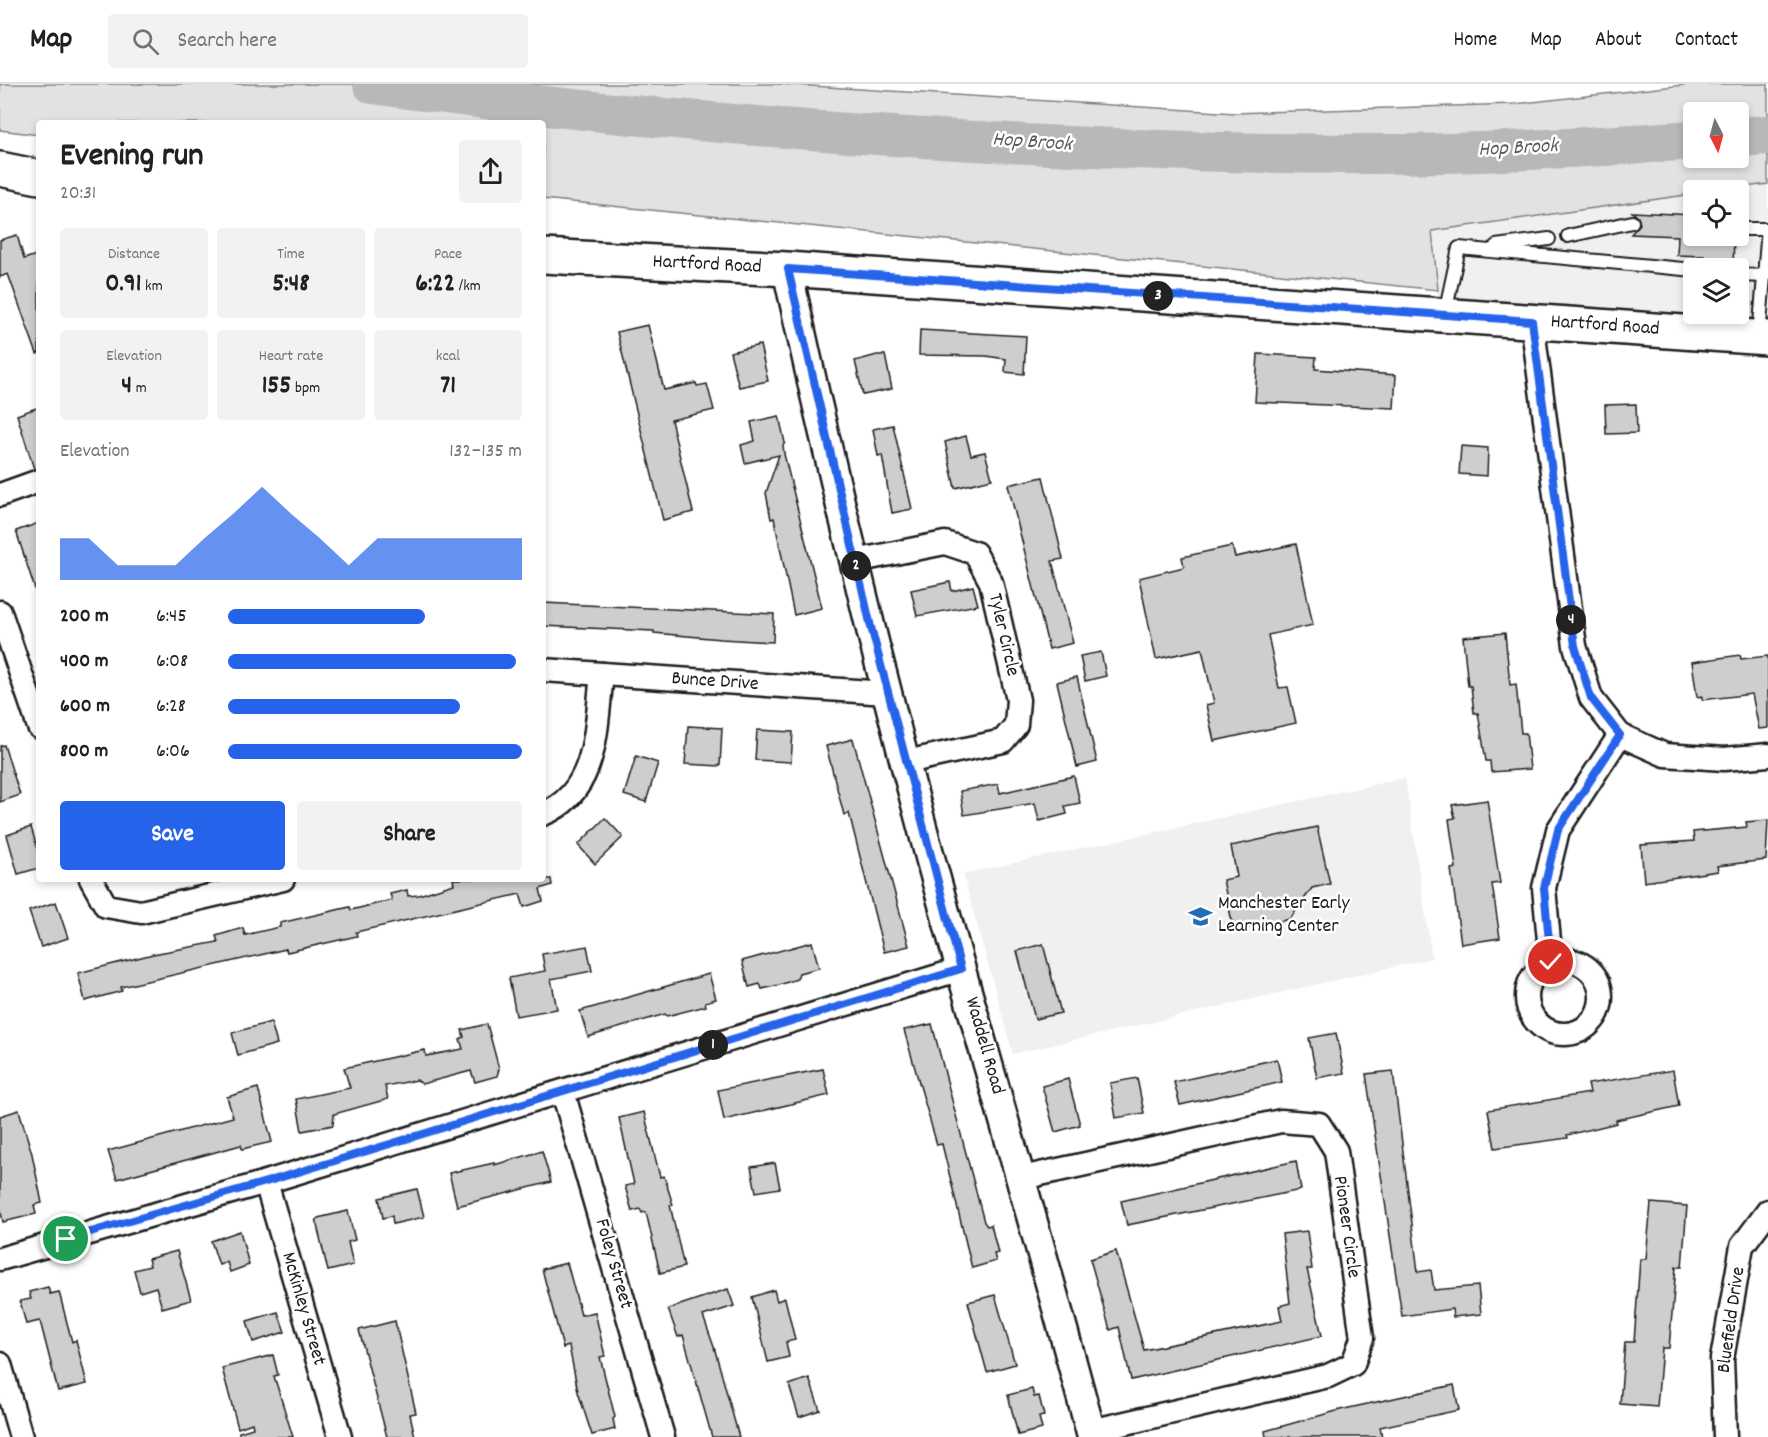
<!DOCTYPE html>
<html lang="en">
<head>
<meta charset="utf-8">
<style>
  :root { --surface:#fff; --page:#f2f2f2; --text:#202124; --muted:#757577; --line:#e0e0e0; --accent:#2563eb }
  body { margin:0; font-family:Dekko,sans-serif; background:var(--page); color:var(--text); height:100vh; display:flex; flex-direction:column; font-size:22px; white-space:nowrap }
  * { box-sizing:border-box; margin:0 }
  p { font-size:20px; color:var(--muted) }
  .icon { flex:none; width:33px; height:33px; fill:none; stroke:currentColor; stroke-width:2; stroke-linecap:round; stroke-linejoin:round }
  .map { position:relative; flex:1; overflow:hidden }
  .panel { position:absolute; left:36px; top:36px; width:510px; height:762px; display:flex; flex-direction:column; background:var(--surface); border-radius:6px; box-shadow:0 3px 9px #0003 }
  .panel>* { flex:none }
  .needle { width:39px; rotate:174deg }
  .tools { position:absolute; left:1683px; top:18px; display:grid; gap:12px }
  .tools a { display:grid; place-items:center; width:66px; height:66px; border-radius:6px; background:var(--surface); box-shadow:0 3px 9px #0003; font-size:30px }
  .pin { position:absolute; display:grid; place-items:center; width:51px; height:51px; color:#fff; margin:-26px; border:3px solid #fff; border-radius:50%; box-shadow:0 2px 6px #0007 }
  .km { position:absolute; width:30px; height:30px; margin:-15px; border-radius:50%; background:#222; color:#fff; font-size:16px; line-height:30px; text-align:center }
  .round { display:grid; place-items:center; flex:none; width:63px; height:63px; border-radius:6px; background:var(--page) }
  .summary { display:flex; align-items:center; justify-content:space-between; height:102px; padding:0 24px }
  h1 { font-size:33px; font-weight:800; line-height:45px }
  .stats { display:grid; grid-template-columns:repeat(3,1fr); gap:9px; height:102px; padding:6px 24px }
  .stats div { display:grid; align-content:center; border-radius:6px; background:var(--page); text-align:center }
  .stats b { font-size:26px; font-weight:800 }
  .stats small { font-size:16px; font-weight:400 }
  .stats p { font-size:16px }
  .chart { height:168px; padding:12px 24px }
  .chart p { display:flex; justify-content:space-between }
  .chart svg { width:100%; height:108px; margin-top:6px; fill:var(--accent); opacity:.7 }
  .cta { display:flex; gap:12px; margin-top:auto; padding:12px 24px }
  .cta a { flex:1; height:69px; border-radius:6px; background:var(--accent); color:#fff; font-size:24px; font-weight:800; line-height:69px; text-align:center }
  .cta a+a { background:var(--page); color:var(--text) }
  ul { padding:0 24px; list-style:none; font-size:20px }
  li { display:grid; grid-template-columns:96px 72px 1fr; align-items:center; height:45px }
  li i { height:15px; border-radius:8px; background:var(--accent) }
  header { display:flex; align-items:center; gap:36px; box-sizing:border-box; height:84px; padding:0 30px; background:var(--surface); border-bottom:2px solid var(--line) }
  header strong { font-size:28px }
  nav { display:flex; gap:33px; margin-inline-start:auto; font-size:21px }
  .search { width:420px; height:54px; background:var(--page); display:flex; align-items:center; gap:15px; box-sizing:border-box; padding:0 21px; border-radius:6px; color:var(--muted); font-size:22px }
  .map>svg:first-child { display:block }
</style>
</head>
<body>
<header>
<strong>Map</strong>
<div class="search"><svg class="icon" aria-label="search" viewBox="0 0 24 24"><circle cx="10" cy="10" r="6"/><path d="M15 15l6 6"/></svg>Search here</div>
<nav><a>Home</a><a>Map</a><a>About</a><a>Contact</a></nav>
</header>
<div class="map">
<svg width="1768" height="1353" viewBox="0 0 1768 1353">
  <rect width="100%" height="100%" fill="#fff"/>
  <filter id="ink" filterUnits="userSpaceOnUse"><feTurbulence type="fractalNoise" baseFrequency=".0167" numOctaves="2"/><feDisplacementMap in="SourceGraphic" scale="12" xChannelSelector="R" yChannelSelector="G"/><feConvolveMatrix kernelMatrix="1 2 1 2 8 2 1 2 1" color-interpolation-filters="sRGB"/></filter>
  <g filter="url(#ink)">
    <g fill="#f0f0f0" fill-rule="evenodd">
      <path d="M1768,100V240L1438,219L1431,147L1693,110L1694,152H1738V106H1721ZM1694,184H1738V230H1694Z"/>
      <path d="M1405,694L1432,874L1013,970L963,790Z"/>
    </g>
    <path fill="#e2e2e2" stroke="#7f7f7f" stroke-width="1.5" fill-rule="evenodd" d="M0,0H780L1235,29L1515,20L1693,0H1768V100L1721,106H1694L1693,110L1432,147L1438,206L543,115V39H39V51L0,46ZM1694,28H1738V74H1694Z"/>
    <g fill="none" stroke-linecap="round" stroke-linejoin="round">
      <g stroke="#b8b8b8" stroke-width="40">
        <path d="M373,0C535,24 699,38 863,50C1024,61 1186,69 1348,70C1463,71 1578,64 1694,56"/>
        <path d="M1738,53L1768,51"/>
      </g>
    </g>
    <g fill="#cecece" stroke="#1c1c1c" stroke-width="1.5">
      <path d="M1632,128L1694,131V152H1734L1733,184H1703L1704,172L1677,171L1678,152L1631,150L1640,140L1638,133Z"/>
      <path d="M17,151L24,175L39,170V269L37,270L8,190L0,193V156Z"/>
      <path d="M648,241L664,306L696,299L697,302L707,300L714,326L671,336L693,428L663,436L617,248Z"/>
      <path d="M920,246L1026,252L1024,290L1005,288L1006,275L986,272L919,271Z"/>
      <path d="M760,261L768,297L739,303L730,268Z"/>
      <path d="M1258,270L1316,273L1315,285L1396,291L1394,324L1255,318Z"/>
      <path d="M877,271H885L892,305L863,311L855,277Z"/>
      <path d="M1636,320L1637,349L1606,350L1605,321Z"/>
      <path d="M39,323V384L34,385L17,331Z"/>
      <path d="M779,332L785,359L783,361L784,370L822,524L794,531L774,434L771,435L766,409L779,371L745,379L741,361L755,357L751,338Z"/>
      <path d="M893,341L912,425L892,429L882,371L878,372L873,345Z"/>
      <path d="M966,352L971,371L985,368L992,395L955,404L945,358Z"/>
      <path d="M1461,362L1488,364L1487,392L1459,390Z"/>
      <path d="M1043,393L1063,475L1052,477L1073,559L1049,565L1008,401Z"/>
      <path d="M39,439V505H35L16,447Z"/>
      <path d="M1296,460L1313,541L1268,551L1279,604L1288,603L1296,639L1214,657L1206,621L1214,619L1202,565L1156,575L1139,494L1184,483L1182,473L1232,462L1235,473Z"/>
      <path d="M950,498L952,507L973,502L978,521L917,532L911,506Z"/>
      <path d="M543,519L774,530L773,558L721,555L654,549V547L543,542Z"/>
      <path d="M1505,549L1510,601L1516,600L1521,649H1526L1530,685L1491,688L1490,677H1486L1478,629H1474L1471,602H1468L1463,553Z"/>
      <path d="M1101,568L1106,592L1085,597L1080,572Z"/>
      <path d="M1740,571L1741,575L1768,572V644L1759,645L1752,610L1702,616V612L1697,613L1692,578Z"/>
      <path d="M1077,593L1097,678L1077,683L1057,598Z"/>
      <path d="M688,642L722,644L720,682L685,680Z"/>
      <path d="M757,646L793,648L791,678L755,676Z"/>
      <path d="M853,655L909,862L884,868L849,729L844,731L826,662Z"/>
      <path d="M4,661L20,711L0,718V662Z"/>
      <path d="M636,672L658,679L646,718L624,711Z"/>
      <path d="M1074,692L1080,719L1065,722L1067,730L1039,737L1035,719L964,731L960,707L998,700L1000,709Z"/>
      <path d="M1487,716L1500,799L1492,800L1500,854L1461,860L1451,785L1456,784L1449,735L1455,734L1452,721Z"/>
      <path d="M605,734L623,753L595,780L578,761Z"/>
      <path d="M1768,736L1766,776L1717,782L1718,787L1644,798L1641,761L1694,757L1693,748L1747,743L1746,738Z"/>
      <path d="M31,743L39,770V784L18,790L7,751Z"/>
      <path d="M1317,743L1330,800L1312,804L1290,835L1234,847L1223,796L1237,793L1231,762Z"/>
      <path d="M453,795H551L552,801L540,805L543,817L524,823L520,810L356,848L357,852L287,868L286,865L121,903L122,907L85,917L78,889L153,870L218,858L216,852L243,844L245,851L280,843V839L350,823L351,826L392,816L390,810L407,806L408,812L419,811L454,800Z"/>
      <path d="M56,818L68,854L41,863L29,827Z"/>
      <path d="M812,858L819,884L799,889L797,895L779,901L762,905L760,900L749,903L742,877Z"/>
      <path d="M1043,860L1061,929L1035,935L1017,867Z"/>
      <path d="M587,862L592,887L551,895L557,925L516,932L509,894L545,887L542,870Z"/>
      <path d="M709,890L716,915L705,918L706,922L667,932L665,930L588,953L580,927Z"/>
      <path d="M271,938L277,960L238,971L232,949Z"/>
      <path d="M487,940L499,985L497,992L475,998L471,987L422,1000L417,996L385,1002L388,1015L334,1030L333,1041L302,1047L296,1015L350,1004L344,984L425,966L426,972L463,965L460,955L464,953L462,946Z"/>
      <path d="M932,940L984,1138L987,1142L991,1141L998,1169L994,1170L996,1177L972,1184L942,1060L937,1061L904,946Z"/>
      <path d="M1336,949L1344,989L1317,994L1309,954Z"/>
      <path d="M1277,975L1282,998L1180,1021L1174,998Z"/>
      <path d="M823,985L829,1011L724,1036L718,1006Z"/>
      <path d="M1673,986L1679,1022L1616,1036L1617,1039L1567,1051L1568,1054L1495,1064L1488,1026L1590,1009L1588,1000Z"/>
      <path d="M1393,987L1418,1188L1431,1186L1434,1206L1478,1202L1481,1230L1453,1233L1452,1225L1402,1232L1366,990Z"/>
      <path d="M1137,994L1144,1029L1116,1034L1110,999Z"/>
      <path d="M1068,995L1080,1041L1055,1048L1042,1002Z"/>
      <path d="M258,1004L272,1058L242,1065L241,1061L117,1095L108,1067L233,1033L227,1013Z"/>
      <path d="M19,1026L32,1070L42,1119L34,1121L36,1130L3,1138L0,1124V1032Z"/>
      <path d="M644,1028L660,1093L664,1092L673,1121H670L684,1183L660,1189L646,1128L642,1129L640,1125L632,1127L625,1102L634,1100L619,1034Z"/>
      <path d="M542,1067L551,1098L457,1122L449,1089L494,1079V1081Z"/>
      <path d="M1296,1077L1301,1106L1127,1141L1121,1117Z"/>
      <path d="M775,1079L780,1104L756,1108L751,1083Z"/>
      <path d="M417,1105L424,1133L393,1140L392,1132L383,1134L379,1114Z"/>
      <path d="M1651,1119L1687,1122L1682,1183H1676L1669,1264H1662L1657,1323L1620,1320L1625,1258H1634L1640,1175H1646Z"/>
      <path d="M348,1127L355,1156L348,1158L353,1181L328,1187L316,1137L318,1134Z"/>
      <path d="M240,1147L249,1181L230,1188L227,1178L219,1181L211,1157Z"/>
      <path d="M1307,1147L1312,1185H1307L1322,1252L1131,1296L1119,1243L1110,1246L1090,1175L1116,1167L1144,1266L1282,1237L1279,1222L1290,1219L1282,1150Z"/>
      <path d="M177,1167L191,1216L162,1224L156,1203L140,1208L134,1186L150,1182L148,1175Z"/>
      <path d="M567,1179L581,1231L595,1228L605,1272L600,1273L615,1333L613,1335L615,1345L592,1351L578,1308L569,1262L563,1264L542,1185Z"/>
      <path d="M48,1203L50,1210L59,1208L72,1258L76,1256L87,1300L58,1307L40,1237L26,1240L20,1217L31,1215L29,1208Z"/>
      <path d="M728,1205L734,1222L703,1232L714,1263L739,1353H712L683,1251L678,1253L668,1225Z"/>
      <path d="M774,1206L777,1217L785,1214L795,1256L786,1258L789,1273L768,1278L752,1213Z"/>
      <path d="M995,1211L1015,1280L987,1288L968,1218Z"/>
      <path d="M278,1228L285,1248L253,1258L247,1237Z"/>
      <path d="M395,1237L416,1329L410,1330L415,1353H387L359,1246Z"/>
      <path d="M273,1271L278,1291L274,1292L293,1353H239V1348L253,1344L252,1339L238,1344L222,1284Z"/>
      <path d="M809,1294L820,1326L799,1333L789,1301Z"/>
      <path d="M1454,1301L1459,1326L1380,1343L1382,1353H1266L1265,1347L1340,1326Z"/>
      <path d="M1032,1305L1034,1313L1039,1312L1044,1332L1039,1333L1042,1345L1018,1351L1008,1311Z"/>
    </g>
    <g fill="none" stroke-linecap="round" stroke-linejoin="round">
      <defs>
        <g id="service">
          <path d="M1747,145H1768L1759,252"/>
          <path d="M1568,152L1632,138"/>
          <path d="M1496,162L1549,155"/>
          <path d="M1738,191L1764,192"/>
          <path d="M1445,229L1459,164L1694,186"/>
        </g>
        <g id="minor">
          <path d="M1532,237L1575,562L1591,614L1620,651L1665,671L1724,675L1768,671"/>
          <path d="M0,411L39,397"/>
          <path d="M855,477L945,459L975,469L991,498L1018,616L1016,641L1003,657L906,678"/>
          <path d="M0,528L39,643"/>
          <path d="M543,586L887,609"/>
          <path d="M543,730C599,708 596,639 602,590"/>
          <path d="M91,795L106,822L141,828L283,795"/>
          <circle cx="1564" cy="913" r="37"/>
          <path d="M1551,878L1544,804L1558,746L1620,651"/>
          <path d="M563,1008L663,1353"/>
          <path d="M1022,1094L1281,1037L1319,1040L1336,1067L1362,1254L1353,1280L1328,1292L1091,1347"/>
          <path d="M266,1098L340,1353"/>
          <path d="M0,1175L266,1098L961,885"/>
          <path d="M0,1280L21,1353"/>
          <path d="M1725,1353L1722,1275L1742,1162L1768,1127"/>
        </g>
        <path id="tertiary" d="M787,185C838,420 896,654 961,886C1005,1041 1051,1197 1092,1353"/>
        <g id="secondary">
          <path d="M0,85L39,93"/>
          <path d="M543,172L787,185L1768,254"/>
        </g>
      </defs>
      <use href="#service" stroke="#1c1c1c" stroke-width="16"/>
      <use href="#minor" stroke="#1c1c1c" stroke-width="27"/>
      <use href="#tertiary" stroke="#1c1c1c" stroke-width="33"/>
      <use href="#secondary" stroke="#1c1c1c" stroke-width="38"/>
      <use href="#service" stroke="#fff" stroke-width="12"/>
      <use href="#minor" stroke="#fff" stroke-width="22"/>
      <use href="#tertiary" stroke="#fff" stroke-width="28"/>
      <use href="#secondary" stroke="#fff" stroke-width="33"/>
    </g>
  </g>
  <g fill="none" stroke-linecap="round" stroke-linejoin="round" filter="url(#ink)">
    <defs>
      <path id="route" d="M66,1155L266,1098L961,885L871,543L788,185L1532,237L1575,562L1591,614L1620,651L1558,746L1544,804L1551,878"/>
    </defs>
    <use href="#route" stroke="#fff" stroke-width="12"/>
    <use href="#route" stroke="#2563eb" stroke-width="8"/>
  </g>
  <defs>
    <symbol id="school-bare" viewBox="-9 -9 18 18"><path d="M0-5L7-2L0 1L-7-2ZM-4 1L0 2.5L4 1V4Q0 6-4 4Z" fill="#1f6fb2" stroke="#fff" stroke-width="2.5" paint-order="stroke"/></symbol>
  </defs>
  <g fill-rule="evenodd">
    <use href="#school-bare" x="1184" y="816" width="33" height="33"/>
  </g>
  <g text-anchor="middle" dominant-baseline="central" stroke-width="5" stroke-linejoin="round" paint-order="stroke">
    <g font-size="20" fill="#1c1c1c" stroke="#fff">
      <text transform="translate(707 181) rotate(3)">Hartford Road</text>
      <text transform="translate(1605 242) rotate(4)">Hartford Road</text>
      <text transform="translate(1003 551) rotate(77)">Tyler Circle</text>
      <text transform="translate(715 598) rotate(4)">Bunce Drive</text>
      <text transform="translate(984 962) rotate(74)">Waddell Road</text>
      <text transform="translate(1346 1143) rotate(82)">Pioneer Circle</text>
      <text transform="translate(613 1180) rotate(74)">Foley Street</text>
      <text transform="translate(303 1225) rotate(74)">McKinley Street</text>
      <text transform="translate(1732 1236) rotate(-82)">Bluefield Drive</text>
    </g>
    <g font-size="20" fill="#1c1c1c" stroke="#fff" text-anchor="start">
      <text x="1218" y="820">Manchester Early<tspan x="1218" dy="23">Learning Center</tspan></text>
    </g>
    <g font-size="21" font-style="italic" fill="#5a5a5a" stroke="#fff">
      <text transform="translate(1032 59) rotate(4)">Hop Brook</text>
      <text transform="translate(1518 65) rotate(-3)">Hop Brook</text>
    </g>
  </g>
</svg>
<div class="tools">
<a><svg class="needle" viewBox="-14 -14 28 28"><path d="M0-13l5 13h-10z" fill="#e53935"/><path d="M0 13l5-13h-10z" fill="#757577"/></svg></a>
<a><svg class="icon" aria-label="locate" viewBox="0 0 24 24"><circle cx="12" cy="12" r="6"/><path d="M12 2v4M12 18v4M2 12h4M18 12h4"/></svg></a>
<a><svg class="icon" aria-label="layers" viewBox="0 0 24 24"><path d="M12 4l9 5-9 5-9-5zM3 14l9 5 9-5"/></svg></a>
</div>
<div class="pin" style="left:66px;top:1155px;background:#1e9e55"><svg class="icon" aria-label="arrive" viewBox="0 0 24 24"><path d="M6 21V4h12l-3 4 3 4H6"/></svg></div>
<div class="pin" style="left:1551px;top:878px;background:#d93025"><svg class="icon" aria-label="check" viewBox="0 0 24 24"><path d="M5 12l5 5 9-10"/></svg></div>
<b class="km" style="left:713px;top:961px">1</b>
<b class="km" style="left:856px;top:482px">2</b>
<b class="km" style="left:1158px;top:212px">3</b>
<b class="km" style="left:1571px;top:536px">4</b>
<section class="panel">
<div class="summary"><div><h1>Evening run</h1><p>20:31</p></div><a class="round"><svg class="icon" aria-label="share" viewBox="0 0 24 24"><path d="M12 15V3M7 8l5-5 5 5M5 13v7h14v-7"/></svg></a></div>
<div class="stats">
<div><p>Distance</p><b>0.91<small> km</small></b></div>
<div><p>Time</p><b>5:48</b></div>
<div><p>Pace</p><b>6:22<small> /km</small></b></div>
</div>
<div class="stats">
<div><p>Elevation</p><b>4<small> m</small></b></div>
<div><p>Heart rate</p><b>155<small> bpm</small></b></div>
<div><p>kcal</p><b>71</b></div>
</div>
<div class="chart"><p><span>Elevation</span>132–135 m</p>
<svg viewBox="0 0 160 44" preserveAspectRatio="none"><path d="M0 44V27L10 27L20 38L30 38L40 38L50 27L60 17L70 6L80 17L90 27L100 38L110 27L120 27L130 27L140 27L150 27L160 27V44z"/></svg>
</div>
<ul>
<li><b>200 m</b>6:45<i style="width:67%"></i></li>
<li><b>400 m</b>6:08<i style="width:98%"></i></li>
<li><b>600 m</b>6:28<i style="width:79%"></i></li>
<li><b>800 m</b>6:06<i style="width:100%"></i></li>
</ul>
<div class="cta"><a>Save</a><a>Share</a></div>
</section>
</div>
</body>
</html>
